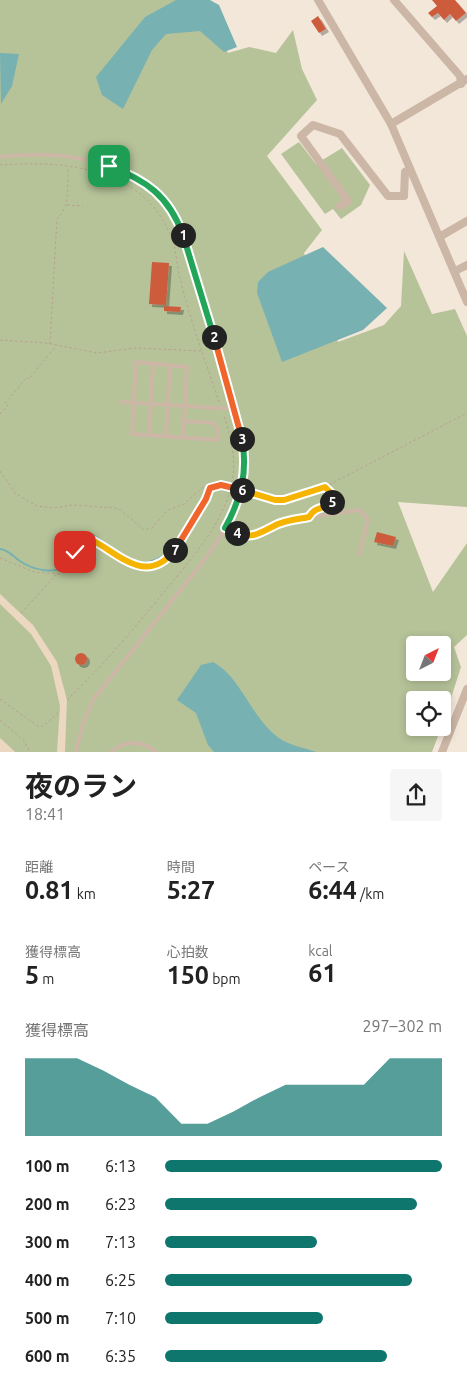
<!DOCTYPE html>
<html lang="ja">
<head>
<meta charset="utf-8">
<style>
  :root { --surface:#fff; --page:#f6f6f6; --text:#222; --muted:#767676; --accent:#0f766e }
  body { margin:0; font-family:Ubuntu,"Noto Sans JP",sans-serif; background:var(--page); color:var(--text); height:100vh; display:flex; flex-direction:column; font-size:19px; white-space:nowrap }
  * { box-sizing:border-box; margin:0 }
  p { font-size:16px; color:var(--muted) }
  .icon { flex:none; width:28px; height:28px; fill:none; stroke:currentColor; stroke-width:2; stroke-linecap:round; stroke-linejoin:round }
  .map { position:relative; height:752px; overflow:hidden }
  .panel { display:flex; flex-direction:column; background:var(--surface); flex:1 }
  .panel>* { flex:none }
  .needle { width:32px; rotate:42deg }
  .tools { position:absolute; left:406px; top:636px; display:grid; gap:10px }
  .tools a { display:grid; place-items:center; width:45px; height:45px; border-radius:5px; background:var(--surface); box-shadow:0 2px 8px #0003; font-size:25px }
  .pin { position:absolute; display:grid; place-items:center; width:42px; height:42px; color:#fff; margin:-21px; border-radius:10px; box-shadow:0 2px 8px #0006 }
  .km { position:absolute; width:25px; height:25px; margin:-12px; border-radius:50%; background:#222; color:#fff; font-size:14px; line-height:25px; text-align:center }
  .round { display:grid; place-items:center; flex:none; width:52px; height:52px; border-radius:5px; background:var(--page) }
  .overview { display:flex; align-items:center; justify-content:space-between; height:85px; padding:0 25px }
  h1 { font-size:28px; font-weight:700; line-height:38px }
  .figures { display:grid; grid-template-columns:repeat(3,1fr); gap:8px; height:85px; padding:5px 25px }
  .figures div { display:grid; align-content:center }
  .figures b { font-size:25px; font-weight:700 }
  .figures small { font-size:14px; font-weight:400 }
  .figures p { font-size:14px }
  .chart { height:140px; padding:10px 25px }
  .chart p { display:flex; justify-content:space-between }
  .chart svg { width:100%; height:90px; margin-top:5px; fill:var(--accent); opacity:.7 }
  ul { padding:0 25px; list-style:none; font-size:16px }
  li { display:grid; grid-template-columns:80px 60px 1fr; align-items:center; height:38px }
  li i { height:12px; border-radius:6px; background:var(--accent) }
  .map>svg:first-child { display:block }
</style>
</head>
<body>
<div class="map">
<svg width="467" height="752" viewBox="0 0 467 752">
  <defs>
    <filter id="shadow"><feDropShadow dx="3" dy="3" stdDeviation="0" flood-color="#0004"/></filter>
  </defs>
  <rect width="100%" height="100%" fill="#f3e7da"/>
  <g fill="#b6c399" fill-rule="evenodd">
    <path d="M0,0H207L228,53L249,47L276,53L293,30L302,69L317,100L267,156L322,230L304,253L338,342L384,325L401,306L404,251L432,314L455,309L467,336V507L398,502L433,592L467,543V635L454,647L461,667L443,723L442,700H415V728H441L432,752H0ZM415,645H442V672H415Z"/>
    <path d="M299,142L316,164L342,148L370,185L361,205L341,219L333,209L325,214L281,154Z"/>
  </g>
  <g fill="#ecd7c0">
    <path d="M0,594L33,625L57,662L67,700L65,752H57L60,706L51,666L31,634L0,604Z"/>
    <path d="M0,738L11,748L15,752H0Z"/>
  </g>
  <g fill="#77b1b2">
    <path d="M176,0H210L219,5L237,47L224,52L200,31L166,34L152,50L123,109L102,95L96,77L145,17Z"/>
    <path d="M0,53L19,54L12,86L1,104Z"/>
    <path d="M323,247L387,308L363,330L282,362L257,293L258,282L268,272Z"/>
    <path d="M213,662C242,678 251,718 279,738C288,745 305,748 316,752H214L208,745L196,713L177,700L201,665Z"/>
  </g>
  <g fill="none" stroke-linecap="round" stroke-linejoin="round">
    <g stroke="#77b1b2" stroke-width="2">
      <path d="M276,497L290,496L311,487"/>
      <path d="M0,549C10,550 14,558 23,563C33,569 57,576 66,564C75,550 73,538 93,535C105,542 115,553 128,559C169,576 188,523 204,497"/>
    </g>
  </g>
  <g fill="#cd5c3e" filter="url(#shadow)">
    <path d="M432,0H455L466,13L456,21L450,14L444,20L438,13L432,17L428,13L437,6Z"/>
    <path d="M318,16L326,29L319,33L311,21Z"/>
    <path d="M152,262L169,263L166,305L149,304Z"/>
    <path d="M164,306L181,307L180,312L164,311Z"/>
    <path d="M377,532L396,537L393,546L374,542Z"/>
    <circle cx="81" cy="659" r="6"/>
  </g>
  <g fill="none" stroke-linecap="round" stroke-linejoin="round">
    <g stroke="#b8a08f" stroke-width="1" stroke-dasharray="2.5 2.5" stroke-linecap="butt">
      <path d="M0,165C68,160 150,168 174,245C177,257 177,270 181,282C191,323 206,362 219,402"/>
      <path d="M67,205L83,206"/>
      <path d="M0,340L46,343L97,353L135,348L201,351"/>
      <path d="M50,344L57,219C71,207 67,184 68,167"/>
      <path d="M0,414L8,405L5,403L27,377L29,379L56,346"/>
      <path d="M0,471L15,493L37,506L53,508L73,505L115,508L121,510L144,530L152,528L168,510L184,504L203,487L207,491"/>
      <path d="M325,487L467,413"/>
      <path d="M264,495C289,506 301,493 325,487L335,497L331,504L312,511"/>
      <path d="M0,558L34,572L59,574C76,567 72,544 92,541L132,564L142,566L157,564L166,559L176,549L207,499L210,487"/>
      <path d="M21,613L56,575"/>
      <path d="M0,699L39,727L44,726L60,711"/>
      <path d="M67,700C103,665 133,630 164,592C190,560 224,524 232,482C237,459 230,437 224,415"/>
      <path d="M0,720L24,741L30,752"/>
    </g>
    <g stroke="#ccb6a5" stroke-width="4">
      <path d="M0,157C61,150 146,159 178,220C183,229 185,239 188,249L244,451C249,514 202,562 166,608C142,638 118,669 94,698L83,723L76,752"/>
      <path d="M121,402L234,409"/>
      <path d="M149,435L153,363"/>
      <path d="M166,436L170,365"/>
      <path d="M183,437L187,367L136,362L132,434L218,440V430L214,423L184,421"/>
      <path d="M225,528L249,537L290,520L360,510L368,520L359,555"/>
      <path d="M111,752C125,740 142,740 156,752"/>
    </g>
    <g stroke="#ccb6a5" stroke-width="8">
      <path d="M318,0L391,124L467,302"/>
      <path d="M394,0L460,76L461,84"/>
      <path d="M391,124L467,79"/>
      <path d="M340,206L348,201L301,136L313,125L340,134L388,196H404L405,172L410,169"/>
      <path d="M441,236L467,221"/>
      <path d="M455,271L467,265"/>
      <path d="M442,752L467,689"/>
    </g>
    <path stroke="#b8a08f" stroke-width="1" stroke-dasharray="2.5 2.5" stroke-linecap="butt" d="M210,487L221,485L264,495"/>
  </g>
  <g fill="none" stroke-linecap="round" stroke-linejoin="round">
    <defs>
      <path id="split-1" d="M109,166C146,180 169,196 183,235"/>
      <path id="split-2" d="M183,235L214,337"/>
      <path id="split-3" d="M214,337L242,439"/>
      <path id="split-4" d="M237,533L225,528C241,499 248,472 242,439"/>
      <path id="split-5" d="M237,533C253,540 263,531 278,524C288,520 299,519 309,517C316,505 325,510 332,502"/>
      <path id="split-6" d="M242,490L275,500H284L325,487L335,497L332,502"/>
      <path id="split-7" d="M175,550L206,499L210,488L221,485L242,490"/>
      <path id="split-8" d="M75,552L82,545L94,541C121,556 147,585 175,550"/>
    </defs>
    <use href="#split-1" stroke="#fff" stroke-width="10"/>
    <use href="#split-2" stroke="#fff" stroke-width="10"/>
    <use href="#split-3" stroke="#fff" stroke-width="10"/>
    <use href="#split-4" stroke="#fff" stroke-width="10"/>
    <use href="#split-5" stroke="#fff" stroke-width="10"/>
    <use href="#split-6" stroke="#fff" stroke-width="10"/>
    <use href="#split-7" stroke="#fff" stroke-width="10"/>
    <use href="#split-8" stroke="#fff" stroke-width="10"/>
    <use href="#split-1" stroke="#22a559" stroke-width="6"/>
    <use href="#split-2" stroke="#22a559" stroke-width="6"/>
    <use href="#split-3" stroke="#f0652b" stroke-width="6"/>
    <use href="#split-4" stroke="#22a559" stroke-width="6"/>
    <use href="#split-5" stroke="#f5b400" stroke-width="6"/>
    <use href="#split-6" stroke="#f5b400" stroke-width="6"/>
    <use href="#split-7" stroke="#f0652b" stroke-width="6"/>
    <use href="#split-8" stroke="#f5b400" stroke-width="6"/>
  </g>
</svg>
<div class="tools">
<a><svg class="needle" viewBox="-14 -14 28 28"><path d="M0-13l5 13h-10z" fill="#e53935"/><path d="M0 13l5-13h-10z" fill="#767676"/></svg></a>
<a><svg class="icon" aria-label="locate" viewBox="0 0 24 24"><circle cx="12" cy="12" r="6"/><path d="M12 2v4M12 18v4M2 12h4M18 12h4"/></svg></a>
</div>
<div class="pin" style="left:109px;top:166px;background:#1e9e55"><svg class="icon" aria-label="arrive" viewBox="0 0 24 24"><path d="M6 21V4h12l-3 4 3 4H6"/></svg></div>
<div class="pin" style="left:75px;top:552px;background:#d93025"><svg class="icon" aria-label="check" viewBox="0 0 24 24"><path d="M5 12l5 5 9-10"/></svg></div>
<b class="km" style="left:183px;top:235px">1</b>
<b class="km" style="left:214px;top:337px">2</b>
<b class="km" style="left:242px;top:439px">3</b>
<b class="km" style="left:237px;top:533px">4</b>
<b class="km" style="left:332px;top:502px">5</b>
<b class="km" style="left:242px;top:490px">6</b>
<b class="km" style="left:175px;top:550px">7</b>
</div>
<section class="panel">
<div class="overview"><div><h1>夜のラン</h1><p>18:41</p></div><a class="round"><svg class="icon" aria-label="share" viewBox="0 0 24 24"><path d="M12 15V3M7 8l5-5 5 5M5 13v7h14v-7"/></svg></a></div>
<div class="figures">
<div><p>距離</p><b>0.81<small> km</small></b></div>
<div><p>時間</p><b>5:27</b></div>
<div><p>ペース</p><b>6:44<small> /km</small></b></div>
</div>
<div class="figures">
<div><p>獲得標高</p><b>5<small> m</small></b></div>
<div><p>心拍数</p><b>150<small> bpm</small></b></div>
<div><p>kcal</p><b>61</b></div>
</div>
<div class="chart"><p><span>獲得標高</span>297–302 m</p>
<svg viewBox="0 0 160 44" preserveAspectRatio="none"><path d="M0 44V6L10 6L20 6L30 12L40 19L50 25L60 38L70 38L80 32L90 25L100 19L110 19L120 19L130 19L140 6L150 6L160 6V44z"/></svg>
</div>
<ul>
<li><b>100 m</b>6:13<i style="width:100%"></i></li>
<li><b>200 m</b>6:23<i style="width:91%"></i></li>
<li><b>300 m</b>7:13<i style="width:55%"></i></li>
<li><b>400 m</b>6:25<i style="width:89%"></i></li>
<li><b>500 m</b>7:10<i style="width:57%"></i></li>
<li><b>600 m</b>6:35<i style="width:80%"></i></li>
</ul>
</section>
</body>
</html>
